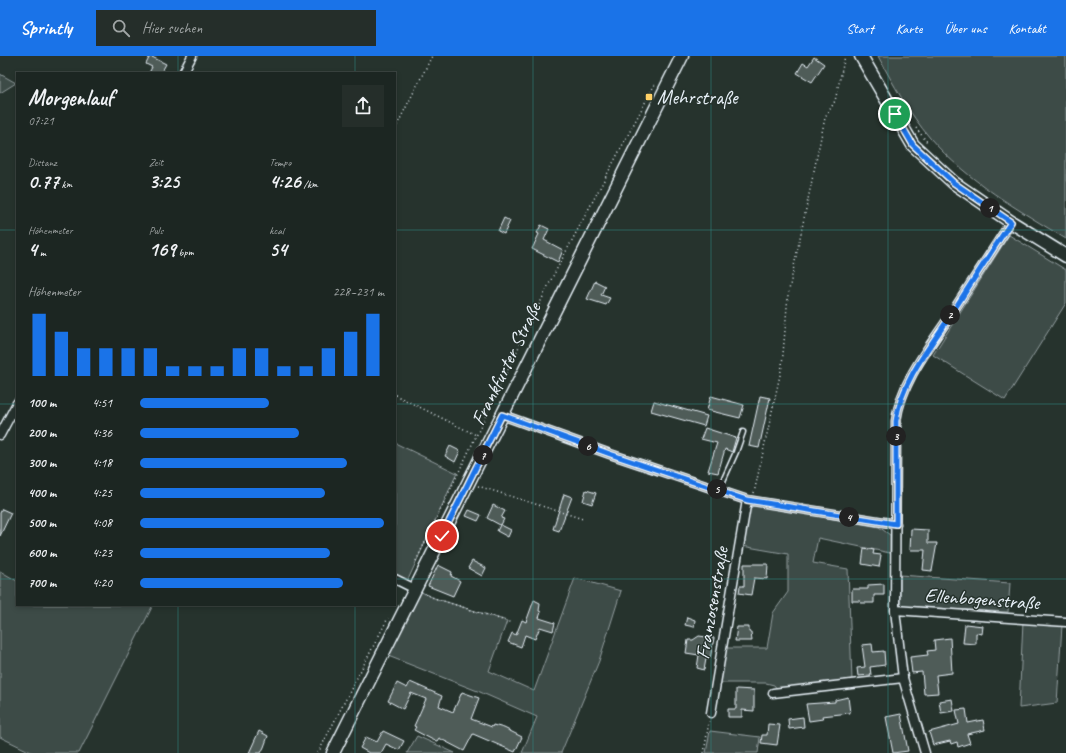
<!DOCTYPE html>
<html lang="de">
<head>
<meta charset="utf-8">
<style>
  :root { --surface:#1c2622; --page:#252e2a; --text:#f1f3f6; --muted:#a0a5a5; --line:#3a4340; --accent:#1a73e8 }
  body { margin:0; font-family:Caveat,sans-serif; background:var(--page); color:var(--text); height:100vh; display:flex; flex-direction:column; font-size:15px; white-space:nowrap }
  * { box-sizing:border-box; margin:0 }
  p { font-size:13px; color:var(--muted) }
  .icon { flex:none; width:22px; height:22px; fill:none; stroke:currentColor; stroke-width:2; stroke-linecap:round; stroke-linejoin:round }
  .map { position:relative; flex:1; overflow:hidden }
  .side { position:absolute; left:16px; top:16px; width:380px; height:534px; display:flex; flex-direction:column; background:var(--surface); border-radius:0px; box-shadow:0 2px 6px #0003,0 0 0 1px var(--line) }
  .side>* { flex:none }
  .pin { position:absolute; display:grid; place-items:center; width:34px; height:34px; color:#fff; margin:-17px; border:2px solid #fff; border-radius:50%; box-shadow:0 1px 4px #0007 }
  .km { position:absolute; width:20px; height:20px; margin:-10px; border-radius:50%; background:#222; color:#fff; font-size:11px; line-height:20px; text-align:center }
  .round { display:grid; place-items:center; flex:none; width:42px; height:42px; border-radius:0px; background:var(--page) }
  .summary { display:flex; align-items:center; justify-content:space-between; height:68px; padding:0 12px }
  h1 { font-size:22px; font-weight:700; line-height:30px }
  .metrics { display:grid; grid-template-columns:repeat(3,1fr); gap:6px; height:68px; padding:4px 12px }
  .metrics div { display:grid; align-content:center }
  .metrics b { font-size:20px; font-weight:700 }
  .metrics small { font-size:11px; font-weight:400 }
  .metrics p { font-size:11px }
  .chart { height:112px; padding:8px 12px }
  .chart p { display:flex; justify-content:space-between }
  .chart svg { width:100%; height:72px; margin-top:4px; stroke:var(--accent); stroke-width:6 }
  ul { padding:0 12px; list-style:none; font-size:13px }
  li { display:grid; grid-template-columns:64px 48px 1fr; align-items:center; height:30px }
  li i { height:10px; border-radius:5px; background:var(--accent) }
  header { display:flex; align-items:center; gap:24px; box-sizing:border-box; height:56px; padding:0 20px; background:var(--accent); color:#fff }
  header strong { font-size:19px }
  nav { display:flex; gap:22px; margin-inline-start:auto; font-size:14px }
  .search { width:280px; height:36px; background:var(--page); display:flex; align-items:center; gap:10px; box-sizing:border-box; padding:0 14px; border-radius:0px; color:var(--muted); font-size:15px }
  .map>svg:first-child { display:block }
</style>
</head>
<body>
<header>
<strong>Sprintly</strong>
<div class="search"><svg class="icon" aria-label="search" viewBox="0 0 24 24"><circle cx="10" cy="10" r="6"/><path d="M15 15l6 6"/></svg>Hier suchen</div>
<nav><a>Start</a><a>Karte</a><a>Über uns</a><a>Kontakt</a></nav>
</header>
<div class="map">
<svg width="1066" height="697" viewBox="0 0 1066 697">
  <rect width="100%" height="100%" fill="#26332d"/>
  <filter id="ink" filterUnits="userSpaceOnUse"><feTurbulence type="fractalNoise" baseFrequency=".025" numOctaves="2"/><feDisplacementMap in="SourceGraphic" scale="8" xChannelSelector="R" yChannelSelector="G"/><feConvolveMatrix kernelMatrix="1 2 1 2 8 2 1 2 1" color-interpolation-filters="sRGB"/></filter>
  <g filter="url(#ink)">
    <g fill="#3e4b47" stroke="#939ea0">
      <path d="M878,0H1066V183C1019,154 967,125 930,82C909,57 893,28 878,0Z"/>
      <path d="M0,18L16,27L0,37Z"/>
      <path d="M1009,179L1066,214V247L1005,344L933,299Z"/>
      <path d="M395,387L457,417L406,528L395,522Z"/>
      <path d="M755,449L879,471L890,479V497L818,482L813,507L848,513L852,625L777,633L774,629L766,627H718L724,592H767L773,557L788,536V498L742,490L749,453Z"/>
      <path d="M0,515L17,525V549H153L79,697H33L0,681Z"/>
      <path d="M900,519L1010,527L1008,556L900,550Z"/>
      <path d="M575,522L621,535L599,605L561,697H522L537,661L480,636L383,598L415,533L434,542L507,565L489,615L534,635Z"/>
      <path d="M1023,565L1062,569L1057,647L1019,652Z"/>
      <path d="M710,675L760,681L758,697H706Z"/>
      <path d="M417,680L455,697H407Z"/>
    </g>
    <g fill="#505c59" stroke="#e8f1f8">
      <path d="M150,0L166,8L161,17H149L152,11L146,8Z"/>
      <path d="M814,1L824,8L812,26L797,17L803,7L808,10Z"/>
      <path d="M504,162L510,165L504,178L498,175Z"/>
      <path d="M541,169L549,173L544,184L563,194L558,206L532,193L539,178L537,177Z"/>
      <path d="M595,225L605,230L601,239L610,242L606,249L587,243Z"/>
      <path d="M711,340L744,349L740,362L707,354Z"/>
      <path d="M760,340L770,342L759,392L749,390Z"/>
      <path d="M654,345L707,360L704,370L651,355Z"/>
      <path d="M705,372L736,382L732,396L725,393L718,417L708,415L717,387L701,383Z"/>
      <path d="M450,390L460,395L455,406L445,400Z"/>
      <path d="M586,434L596,437L592,448L583,445Z"/>
      <path d="M564,438L572,441L559,475L553,473Z"/>
      <path d="M493,449L505,455L501,462L504,463L501,469L511,474L508,481L497,475L500,469L487,462Z"/>
      <path d="M2,453L11,457L0,480V457Z"/>
      <path d="M469,454L481,459L478,465L466,460Z"/>
      <path d="M911,473L928,474V487H937L932,515L923,514L925,494H910Z"/>
      <path d="M864,492L874,494L873,498L881,499L879,511L862,508Z"/>
      <path d="M472,505L486,512L482,520L468,512Z"/>
      <path d="M744,508H768L767,523L754,522L751,539L739,537L740,530H744Z"/>
      <path d="M438,509L452,516L451,520L460,525L453,540L428,530Z"/>
      <path d="M884,528V539H874V547H861L860,545H852V533H868V529Z"/>
      <path d="M534,544L540,547L539,555L541,556L539,562L555,567L553,575L540,571L535,583L525,579L521,591L508,586L512,577L516,579L522,564L526,566Z"/>
      <path d="M687,561L695,564L694,571L685,569Z"/>
      <path d="M965,568L983,570L982,578L976,577V588L963,587Z"/>
      <path d="M737,571H749V576H751L752,585H735Z"/>
      <path d="M699,580L714,582L710,603H706L704,614L697,612L699,599L686,597L688,584H693Z"/>
      <path d="M950,582L952,617L936,619L938,637L924,638L922,616L912,617L910,601L928,599L927,595L935,594L934,584Z"/>
      <path d="M872,588L873,596L884,595L885,609L870,611L871,619L858,620L857,612L865,611L862,589Z"/>
      <path d="M410,626L442,640L439,650L453,656L462,636L479,642L471,663L492,671L493,669L504,672L522,681L515,696L473,678L464,695L439,682L437,685L433,684L414,674L416,671L414,670L426,643L411,637L403,653L388,645L397,627L407,632Z"/>
      <path d="M736,633L754,634V655L742,654V661H728V653H736Z"/>
      <path d="M848,641L850,657L822,660L823,663L809,665L806,648L835,646V644Z"/>
      <path d="M952,643L954,655L941,657L939,645Z"/>
      <path d="M966,653L968,667L983,664L985,674L967,678L970,687L958,691L957,686L951,688L950,685L933,689L929,676L959,668L956,654Z"/>
      <path d="M901,658L908,695L893,697L886,661Z"/>
      <path d="M803,661L804,671L789,673L788,663Z"/>
      <path d="M768,668L780,669L777,689L761,687L762,679H767Z"/>
      <path d="M259,675L268,680L264,691L261,697H249Z"/>
      <path d="M383,675L404,685L399,694L386,688L381,697H369L360,692L366,681L377,686Z"/>
    </g>
    <g fill="none" stroke-linecap="round" stroke-linejoin="round">
      <defs>
        <path id="lane" d="M719,434L736,396L743,376"/>
        <g id="street">
          <path d="M183,17L192,0"/>
          <path d="M502,359L610,398L747,444L896,468"/>
          <path d="M0,379L17,347"/>
          <path d="M395,523L415,533"/>
          <path d="M895,554L1066,566"/>
          <path d="M773,637L903,622"/>
          <path d="M711,657L747,444"/>
          <path d="M925,697L903,622L895,554L896,365C901,327 927,294 948,263C969,231 990,198 1011,166"/>
        </g>
        <g id="secondary">
          <path d="M861,0L913,89L954,127L1011,166L1066,200"/>
          <path d="M333,697L682,0"/>
        </g>
      </defs>
      <use href="#lane" stroke="#e8f1f8" stroke-width="7"/>
      <use href="#street" stroke="#e8f1f8" stroke-width="11"/>
      <use href="#secondary" stroke="#e8f1f8" stroke-width="15"/>
      <g stroke="#e8f1f8" stroke-width="1.5" stroke-dasharray="1 3" stroke-linecap="butt">
        <path d="M916,72L927,86"/>
        <path d="M395,73L432,0"/>
        <path d="M395,339L476,379"/>
        <path d="M478,430L583,463"/>
        <path d="M754,437L782,310L788,239L825,62L835,45L845,0"/>
        <path d="M416,505L552,222L655,28"/>
        <path d="M425,538L434,542L512,567"/>
        <path d="M318,697L388,562"/>
        <path d="M704,697L709,665"/>
      </g>
      <use href="#lane" stroke="#26332d" stroke-width="4"/>
      <use href="#street" stroke="#26332d" stroke-width="8"/>
      <use href="#secondary" stroke="#26332d" stroke-width="12"/>
    </g>
  </g>
  <g fill="none" stroke-linecap="round" stroke-linejoin="round" filter="url(#ink)">
    <defs>
      <path id="route" d="M442,480L502,359L610,398L747,444L896,468V365C901,327 928,293 949,262C969,230 990,198 1011,166L954,127L913,89L895,58"/>
    </defs>
    <use href="#route" stroke="#fff" stroke-width="8"/>
    <use href="#route" stroke="#1a73e8" stroke-width="5"/>
  </g>
  <path fill="none" stroke="#308883" stroke-width="1" stroke-opacity="0.55" d="M178,0V17M355,0V17M533,0V697M711,0V697M888,0V697M0,174H17M395,174H1066M0,348H17M395,348H1066M0,523H17M395,523H1066M178,549V697M355,549V697"/>
  <rect fill="#ffd166" stroke="#26332d" stroke-width="1.5" x="645" y="37" width="8" height="8" rx="2"/>
  <g text-anchor="middle" dominant-baseline="central" stroke-width="3" stroke-linejoin="round" paint-order="stroke">
    <g font-size="20" fill="#e8f1f8" stroke="#26332d" text-anchor="start">
      <text x="657" y="41">Mehrstraße</text>
    </g>
    <g font-size="20" fill="#e8f1f8" stroke="#26332d">
      <text transform="translate(506 308) rotate(-64)">Frankfurter Straße</text>
      <text transform="translate(982 543) rotate(4)">Ellenbogenstraße</text>
      <text transform="translate(712 547) rotate(-80)">Franzosenstraße</text>
    </g>
  </g>
</svg>
<div class="pin" style="left:895px;top:58px;background:#1e9e55"><svg class="icon" aria-label="arrive" viewBox="0 0 24 24"><path d="M6 21V4h12l-3 4 3 4H6"/></svg></div>
<div class="pin" style="left:442px;top:480px;background:#d93025"><svg class="icon" aria-label="check" viewBox="0 0 24 24"><path d="M5 12l5 5 9-10"/></svg></div>
<b class="km" style="left:990px;top:152px">1</b>
<b class="km" style="left:950px;top:259px">2</b>
<b class="km" style="left:896px;top:380px">3</b>
<b class="km" style="left:849px;top:461px">4</b>
<b class="km" style="left:717px;top:433px">5</b>
<b class="km" style="left:588px;top:390px">6</b>
<b class="km" style="left:483px;top:399px">7</b>
<section class="side">
<div class="summary"><div><h1>Morgenlauf</h1><p>07:21</p></div><a class="round"><svg class="icon" aria-label="share" viewBox="0 0 24 24"><path d="M12 15V3M7 8l5-5 5 5M5 13v7h14v-7"/></svg></a></div>
<div class="metrics">
<div><p>Distanz</p><b>0.77<small> km</small></b></div>
<div><p>Zeit</p><b>3:25</b></div>
<div><p>Tempo</p><b>4:26<small> /km</small></b></div>
</div>
<div class="metrics">
<div><p>Höhenmeter</p><b>4<small> m</small></b></div>
<div><p>Puls</p><b>169<small> bpm</small></b></div>
<div><p>kcal</p><b>54</b></div>
</div>
<div class="chart"><p><span>Höhenmeter</span>228–231 m</p>
<svg viewBox="0 0 160 44" preserveAspectRatio="none"><path d="M5 44V6M15 44V17M25 44V27M35 44V27M45 44V27M55 44V27M65 44V38M75 44V38M85 44V38M95 44V27M105 44V27M115 44V38M125 44V38M135 44V27M145 44V17M155 44V6"/></svg>
</div>
<ul>
<li><b>100 m</b>4:51<i style="width:53%"></i></li>
<li><b>200 m</b>4:36<i style="width:65%"></i></li>
<li><b>300 m</b>4:18<i style="width:85%"></i></li>
<li><b>400 m</b>4:25<i style="width:76%"></i></li>
<li><b>500 m</b>4:08<i style="width:100%"></i></li>
<li><b>600 m</b>4:23<i style="width:78%"></i></li>
<li><b>700 m</b>4:20<i style="width:83%"></i></li>
</ul>
</section>
</div>
</body>
</html>
